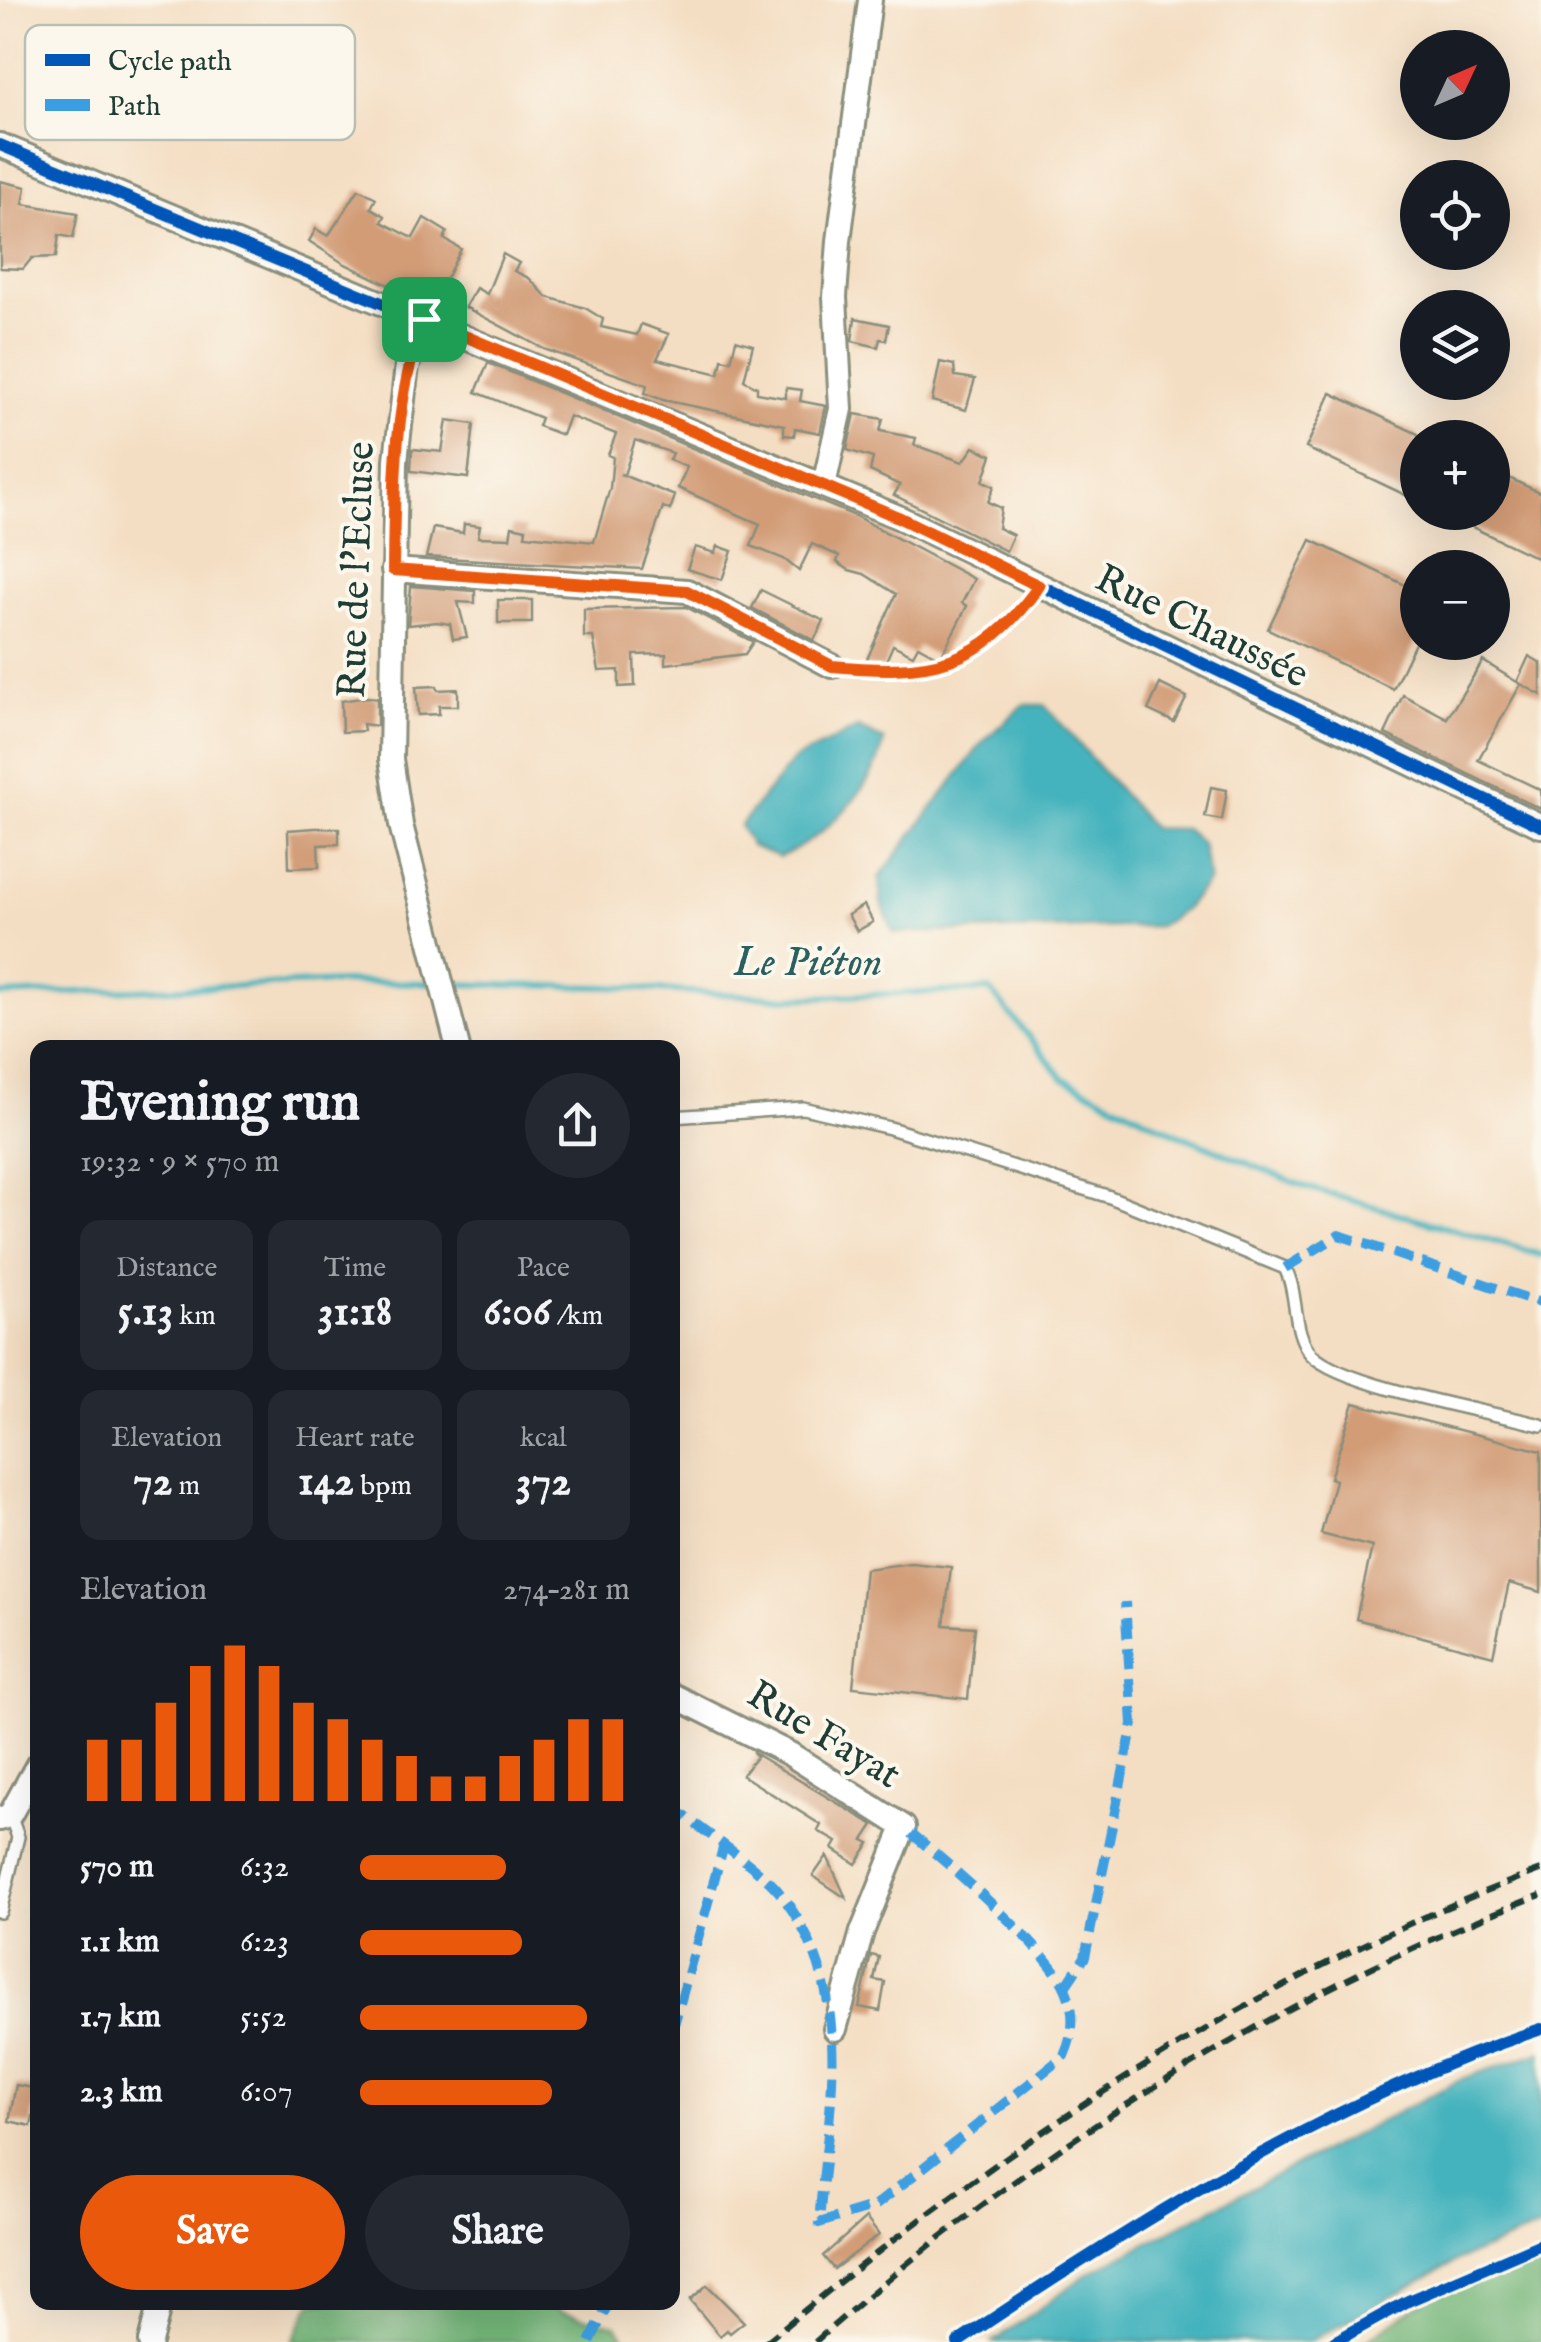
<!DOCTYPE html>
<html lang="en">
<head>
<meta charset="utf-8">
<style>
  :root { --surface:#171b24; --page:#242831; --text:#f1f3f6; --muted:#9ea1a6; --accent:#ea580c }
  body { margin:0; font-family:"IM FELL English",serif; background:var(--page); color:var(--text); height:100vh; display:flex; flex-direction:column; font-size:38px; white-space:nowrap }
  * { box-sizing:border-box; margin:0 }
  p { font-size:32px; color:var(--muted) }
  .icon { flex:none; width:55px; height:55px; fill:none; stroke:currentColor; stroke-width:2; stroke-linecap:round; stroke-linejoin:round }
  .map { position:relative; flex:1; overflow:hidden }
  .sheet { position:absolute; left:30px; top:1040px; width:650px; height:1270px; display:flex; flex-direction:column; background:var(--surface); border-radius:20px; box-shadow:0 10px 40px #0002 }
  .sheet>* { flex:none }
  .needle { width:65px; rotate:46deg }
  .controls { position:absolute; left:1400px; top:30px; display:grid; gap:20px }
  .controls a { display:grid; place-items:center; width:110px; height:110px; border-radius:50%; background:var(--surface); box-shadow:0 10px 40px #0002; font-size:50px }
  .pin { position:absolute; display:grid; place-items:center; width:85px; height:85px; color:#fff; margin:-42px; border-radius:20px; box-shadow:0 5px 15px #0006 }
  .round { display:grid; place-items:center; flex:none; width:105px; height:105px; border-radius:52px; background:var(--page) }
  .headline { display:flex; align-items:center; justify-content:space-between; height:170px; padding:0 50px }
  h1 { font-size:55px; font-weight:700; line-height:75px }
  .metrics { display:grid; grid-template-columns:repeat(3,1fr); gap:15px; height:170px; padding:10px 50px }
  .metrics div { display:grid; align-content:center; border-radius:20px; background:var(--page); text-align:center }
  .metrics b { font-size:42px; font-weight:700 }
  .metrics small { font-size:28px; font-weight:400 }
  .metrics p { font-size:28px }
  .chart { height:280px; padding:20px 50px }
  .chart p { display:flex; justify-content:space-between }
  .chart svg { width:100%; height:180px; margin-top:10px; stroke:var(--accent); stroke-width:6 }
  .primary-button { display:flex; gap:20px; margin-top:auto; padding:20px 50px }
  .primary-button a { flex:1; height:115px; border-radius:60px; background:var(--accent); color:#fff; font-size:40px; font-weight:700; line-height:115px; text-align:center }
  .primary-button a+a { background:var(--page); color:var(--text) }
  ul { padding:0 50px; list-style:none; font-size:32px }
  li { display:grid; grid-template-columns:160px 120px 1fr; align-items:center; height:75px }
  li i { height:25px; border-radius:12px; background:var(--accent) }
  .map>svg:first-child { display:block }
</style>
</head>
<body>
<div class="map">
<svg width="1541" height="2342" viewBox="0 0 1541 2342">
  <rect width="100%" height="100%" fill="#fbf7ec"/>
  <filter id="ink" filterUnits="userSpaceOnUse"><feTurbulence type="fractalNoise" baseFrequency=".01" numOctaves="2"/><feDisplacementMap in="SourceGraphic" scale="20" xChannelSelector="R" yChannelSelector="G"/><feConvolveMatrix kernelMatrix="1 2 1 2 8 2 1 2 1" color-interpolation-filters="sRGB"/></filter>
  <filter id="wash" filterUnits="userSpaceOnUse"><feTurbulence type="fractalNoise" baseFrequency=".0048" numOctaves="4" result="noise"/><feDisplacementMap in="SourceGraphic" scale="40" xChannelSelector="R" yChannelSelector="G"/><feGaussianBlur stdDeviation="2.25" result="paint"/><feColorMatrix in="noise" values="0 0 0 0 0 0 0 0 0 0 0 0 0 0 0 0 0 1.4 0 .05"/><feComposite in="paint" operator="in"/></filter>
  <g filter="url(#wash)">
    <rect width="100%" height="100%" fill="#f4dec3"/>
    <g fill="#72b477" stroke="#487856" stroke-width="2.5">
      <path d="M1541,2256V2342H1364L1431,2296Z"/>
      <path d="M312,2302L547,2303L563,2312L617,2325L628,2342H292Z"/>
    </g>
    <g fill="#44b3bd" stroke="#327878" stroke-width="2.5">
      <path d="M1023,705H1045L1152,828L1185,829L1202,844L1209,880L1185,909L1159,926L894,933L881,903L879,878L982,743Z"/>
      <path d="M858,728L884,740C876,787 822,841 779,857L751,846L740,826L793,760Z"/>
      <path d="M1541,2052V2227L1461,2259L1309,2342H993L1087,2274L1464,2078Z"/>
    </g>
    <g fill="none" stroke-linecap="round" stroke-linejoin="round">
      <g stroke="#44b3bd" stroke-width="6">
        <path d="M448,984L612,987L788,998L990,990L1063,1078L1175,1133L1303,1186L1541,1255"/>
        <path d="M0,995L343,982L435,983"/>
      </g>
    </g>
    <g id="blocks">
      <g fill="#d29c77">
        <path d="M0,181L26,187L23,204L78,213L73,238L59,235L56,257L32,258L23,269L0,268Z"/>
        <path d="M359,189L376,198L371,208L385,216L382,222L413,238L424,218L447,232L444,239L461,249L432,306L343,263L309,241L316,229L328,236Z"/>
        <path d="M503,254L519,263L514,271L529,278L547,297L585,308L603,319L601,327L637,335L641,324L669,334L657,359L719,374L722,359L731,361L736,340L753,345L744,380L757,387V393L786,398V388L802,390L800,401L826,406L820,433L795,428L794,436L784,435V425L663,400L645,393L647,385L544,349L465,307L476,288L487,294Z"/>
        <path d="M855,318L889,325L886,340L880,339L878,347L852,341Z"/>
        <path d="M940,362L954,365L955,376L975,379L966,410L932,401Z"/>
        <path d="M488,363L855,516L974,579L962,603L967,606L940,658L918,646L913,655L893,645L883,668L864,666L896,594L864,574L849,570L837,562L839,556L812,544L799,571L784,559L751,546L760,524L678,488L687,467L669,460L672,453L635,440L624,475L620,474L675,496L670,510L663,507L642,569L426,557L433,528L463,533L464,524L480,526L478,537L510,538L512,526L526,529L525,535L594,542L610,488L613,457L608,455L616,434L569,416L562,435L538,426L541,418L476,392Z"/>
        <path d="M1331,393L1418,434V501L1306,448Z"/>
        <path d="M855,414L883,419L880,431L916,438L914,445L963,462L974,447L992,455L983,481L994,486L988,502L1001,508L998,528L1013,535L1006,551L894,495L900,485L870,471L873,458L847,450Z"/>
        <path d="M447,420L474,424L468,478L411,471L412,449L442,452Z"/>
        <path d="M1492,470L1541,493V560L1441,512H1492Z"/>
        <path d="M1311,540L1418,591V637L1393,689L1268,629Z"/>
        <path d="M718,546L732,551L722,580L687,569L695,547L715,553Z"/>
        <path d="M411,586L475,591V603L458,602L467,637L453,639L450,624L437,622L408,625Z"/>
        <path d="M761,590L824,621L814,640L752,608Z"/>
        <rect x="498" y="600" width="34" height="23"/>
        <path d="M686,607L753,642L745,654L666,664V654L634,655L635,686L619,687V670L599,671L593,637H584V609Z"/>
        <path d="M1529,656L1541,663V695L1517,682L1521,684L1478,760L1541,790V809L1385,734L1403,695L1447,718L1483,661L1517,682Z"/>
        <path d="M1160,684L1187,697L1174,722L1148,710Z"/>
        <path d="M437,686L438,690L458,689V706H439V714L418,715L416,687Z"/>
        <path d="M367,697L377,698V726L363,724L364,731L342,732L341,701Z"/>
        <path d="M1211,787L1227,790L1222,820L1205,817Z"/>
        <path d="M315,828H339V844L318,845L319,867L289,868L288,830Z"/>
        <path d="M864,905L873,922L857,931L848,915Z"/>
        <path d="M1354,1403L1541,1451V1592L1509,1583L1493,1656L1356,1619L1372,1547L1321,1534L1335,1480L1330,1478Z"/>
        <path d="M911,1563L951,1567L944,1625L975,1627L968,1699L853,1687L865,1569Z"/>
        <path d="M752,1752L874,1825L864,1840L870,1843L856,1864L833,1849L837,1842L818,1831L821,1825L742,1775L757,1756Z"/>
        <path d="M827,1856L846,1898L813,1876Z"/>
        <path d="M871,1955L879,1957L874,1980L885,1982L880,2011L859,2007Z"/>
        <path d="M16,2085L38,2089L31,2126L9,2121Z"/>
        <path d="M866,2218L879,2235L834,2269L823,2256Z"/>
        <path d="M707,2285L744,2322L730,2333L727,2330L720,2336L690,2300Z"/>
      </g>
    </g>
  </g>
  <g filter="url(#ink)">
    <use href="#blocks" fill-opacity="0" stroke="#8a8e7c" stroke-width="2.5"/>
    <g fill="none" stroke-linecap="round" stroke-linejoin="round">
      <defs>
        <g id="lane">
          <path d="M672,1117L803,1108L890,1128L1110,1197L1285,1268C1299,1294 1291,1332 1312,1355C1342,1386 1494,1413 1541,1425"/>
          <path d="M0,1912L18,1837L10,1815"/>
        </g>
        <g id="street">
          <path d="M0,145L898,517L1541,826"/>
          <path d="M424,319L407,365L396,460L391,759L401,825L458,1048"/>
          <path d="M824,485L841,409L835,297L839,241L870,0"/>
          <path d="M393,570L687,591L832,666"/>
          <path d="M672,1695L790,1754L904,1827L862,1932L835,2029"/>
          <path d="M0,1819L10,1815L38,1764"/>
          <path d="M150,2342L160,2302"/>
        </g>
      </defs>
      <use href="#lane" stroke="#8a8e7c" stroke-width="16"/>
      <use href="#street" stroke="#8a8e7c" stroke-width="28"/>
      <path stroke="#8a8e7c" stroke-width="4" stroke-dasharray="2.5 8" stroke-linecap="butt" d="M852,668C927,669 981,667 1029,600"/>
      <use href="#lane" stroke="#fff" stroke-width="11"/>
      <use href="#street" stroke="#fff" stroke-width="22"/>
      <g stroke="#1f3d34" stroke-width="6" stroke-dasharray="15 8" stroke-linecap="butt">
        <path d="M766,2342C998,2149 1256,1974 1541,1870"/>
        <path d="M815,2342C1026,2154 1276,1994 1541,1895"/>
      </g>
      <g stroke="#3c9ee2" stroke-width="10" stroke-dasharray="20 10" stroke-linecap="butt">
        <path d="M1285,1268L1339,1235L1541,1303"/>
        <path d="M672,1806C700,1829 760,1868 779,1892C859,1994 828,2105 819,2223L875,2206L1064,2056C1074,2033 1076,2012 1065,1988C1049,1949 940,1857 904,1827"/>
        <path d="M1065,1987L1085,1957L1133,1724L1125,1602"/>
        <path d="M672,2032L723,1848"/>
        <path d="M672,2154V2161"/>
        <path d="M590,2342L609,2302"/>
      </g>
      <defs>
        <g id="cycleway">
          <path d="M0,145L898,517L1541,826"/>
          <path d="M832,666C928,676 980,668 1039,586"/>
          <path d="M958,2342C1141,2219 1330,2100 1541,2029"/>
          <path d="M1334,2342L1408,2301L1541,2244"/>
        </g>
      </defs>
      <use href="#cycleway" stroke="#fbf7ec" stroke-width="19"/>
      <use href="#cycleway" stroke="#0057b8" stroke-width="12"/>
    </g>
  </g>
  <g fill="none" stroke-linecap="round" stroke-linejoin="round" filter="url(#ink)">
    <defs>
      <path id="route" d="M424,319L898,517L1039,586C980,668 929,675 832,666L687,591L393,570C394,484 394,399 424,319Z"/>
    </defs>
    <use href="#route" stroke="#fff" stroke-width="20"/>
    <use href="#route" stroke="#ea580c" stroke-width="12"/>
  </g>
  <g text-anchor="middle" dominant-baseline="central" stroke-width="8" stroke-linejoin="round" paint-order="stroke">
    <g font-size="40" fill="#1f3d34" stroke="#fbf7ec">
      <text transform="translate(358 570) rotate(-88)">Rue de l'Ecluse</text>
      <text transform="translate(1201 628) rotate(26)">Rue Chaussée</text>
      <text transform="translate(823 1736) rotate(31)">Rue Fayat</text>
    </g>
    <g font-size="42" font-style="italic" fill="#2a605d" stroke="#fbf7ec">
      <text x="808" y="963">Le Piéton</text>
    </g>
  </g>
  <rect x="25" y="25" width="330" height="115" rx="15" fill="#fbf7ec" stroke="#b9bfb5" stroke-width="2.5"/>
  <rect x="45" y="54" width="45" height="12" fill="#0057b8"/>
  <rect x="45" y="99" width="45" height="12" fill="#3c9ee2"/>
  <g font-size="28" fill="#1f3d34">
    <text x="108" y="70">Cycle path</text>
    <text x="108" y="115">Path</text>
  </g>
</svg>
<div class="controls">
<a><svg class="needle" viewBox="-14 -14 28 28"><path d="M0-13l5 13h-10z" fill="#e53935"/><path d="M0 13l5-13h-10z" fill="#9ea1a6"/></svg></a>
<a><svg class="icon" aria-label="locate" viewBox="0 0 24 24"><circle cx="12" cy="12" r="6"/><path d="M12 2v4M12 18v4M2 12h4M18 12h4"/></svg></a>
<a><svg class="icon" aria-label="layers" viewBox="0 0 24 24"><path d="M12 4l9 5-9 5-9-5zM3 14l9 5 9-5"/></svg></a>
<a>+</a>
<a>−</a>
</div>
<div class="pin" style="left:424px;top:319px;background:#1e9e55"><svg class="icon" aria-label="arrive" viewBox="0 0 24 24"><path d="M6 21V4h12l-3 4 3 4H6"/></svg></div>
<section class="sheet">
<div class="headline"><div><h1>Evening run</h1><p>19:32 · 9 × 570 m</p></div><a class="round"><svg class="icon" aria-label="share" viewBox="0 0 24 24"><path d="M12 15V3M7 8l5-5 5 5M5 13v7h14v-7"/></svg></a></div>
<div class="metrics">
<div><p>Distance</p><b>5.13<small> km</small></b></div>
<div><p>Time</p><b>31:18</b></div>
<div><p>Pace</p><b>6:06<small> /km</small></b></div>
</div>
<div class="metrics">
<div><p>Elevation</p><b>72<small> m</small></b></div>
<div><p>Heart rate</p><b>142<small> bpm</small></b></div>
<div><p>kcal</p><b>372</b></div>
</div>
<div class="chart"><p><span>Elevation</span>274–281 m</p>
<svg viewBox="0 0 160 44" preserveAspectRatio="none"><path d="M5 44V29M15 44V29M25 44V20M35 44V11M45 44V6M55 44V11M65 44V20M75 44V24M85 44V29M95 44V33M105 44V38M115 44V38M125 44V33M135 44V29M145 44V24M155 44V24"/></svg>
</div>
<ul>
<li><b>570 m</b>6:32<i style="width:54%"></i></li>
<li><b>1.1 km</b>6:23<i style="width:60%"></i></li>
<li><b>1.7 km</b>5:52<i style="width:84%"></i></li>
<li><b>2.3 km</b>6:07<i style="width:71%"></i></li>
</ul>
<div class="primary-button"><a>Save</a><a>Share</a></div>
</section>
</div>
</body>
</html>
